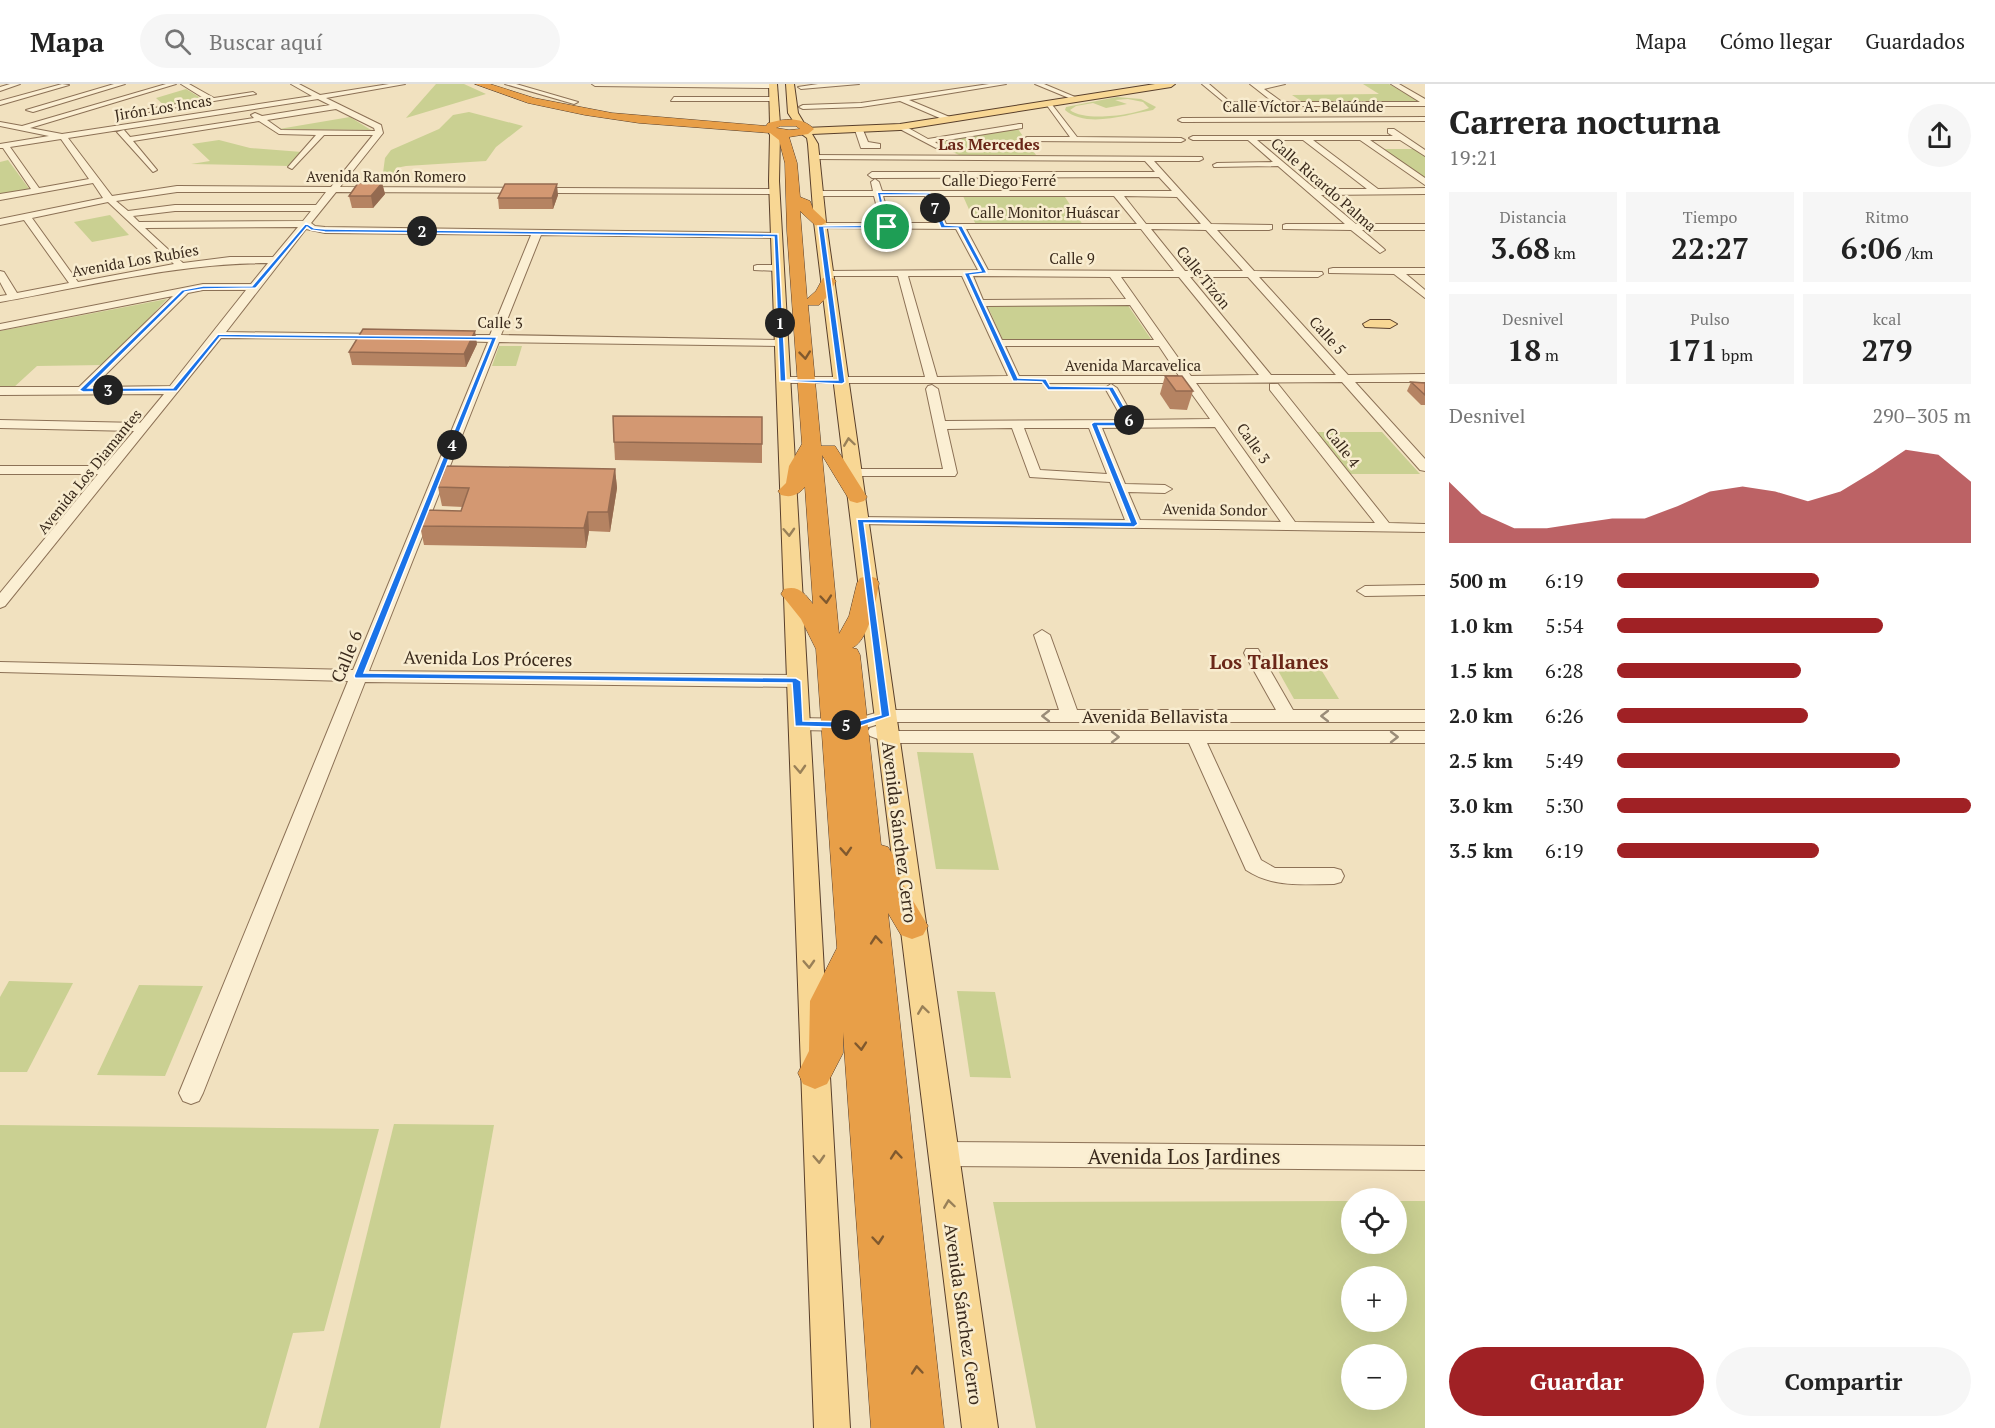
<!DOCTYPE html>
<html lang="es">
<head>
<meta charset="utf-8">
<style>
  :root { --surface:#fff; --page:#f6f6f6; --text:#222; --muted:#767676; --line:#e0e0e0; --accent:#a02125 }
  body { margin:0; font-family:"PT Serif",serif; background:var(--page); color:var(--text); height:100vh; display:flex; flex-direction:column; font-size:22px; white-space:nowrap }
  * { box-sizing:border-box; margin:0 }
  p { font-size:20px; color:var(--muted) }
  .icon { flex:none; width:33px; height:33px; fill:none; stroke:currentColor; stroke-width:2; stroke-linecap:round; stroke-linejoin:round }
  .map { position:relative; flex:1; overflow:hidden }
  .details { display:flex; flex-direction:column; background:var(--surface); width:570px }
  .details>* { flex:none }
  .controls { position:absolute; left:1341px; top:1104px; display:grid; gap:12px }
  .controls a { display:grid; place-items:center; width:66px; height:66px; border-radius:50%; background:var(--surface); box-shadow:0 6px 24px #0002; font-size:30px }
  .pin { position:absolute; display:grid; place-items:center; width:51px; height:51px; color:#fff; margin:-26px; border:3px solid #fff; border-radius:50%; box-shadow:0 2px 6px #0007 }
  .km { position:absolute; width:30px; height:30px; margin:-15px; border-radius:50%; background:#222; color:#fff; font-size:16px; line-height:30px; text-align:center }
  .round { display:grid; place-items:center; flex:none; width:63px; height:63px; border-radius:32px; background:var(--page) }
  .head { display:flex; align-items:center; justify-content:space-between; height:102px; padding:0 24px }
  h1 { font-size:33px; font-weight:800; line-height:45px }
  .metrics { display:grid; grid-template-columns:repeat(3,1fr); gap:9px; height:102px; padding:6px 24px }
  .metrics div { display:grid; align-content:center; border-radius:0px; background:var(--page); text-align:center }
  .metrics b { font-size:30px; font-weight:800 }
  .metrics small { font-size:16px; font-weight:400 }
  .metrics p { font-size:16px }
  .chart { height:168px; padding:12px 24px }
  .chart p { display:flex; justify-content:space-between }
  .chart svg { width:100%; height:108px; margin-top:6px; fill:var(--accent); opacity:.7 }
  .cta { display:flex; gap:12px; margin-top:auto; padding:12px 24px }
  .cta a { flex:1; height:69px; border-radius:36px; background:var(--accent); color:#fff; font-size:24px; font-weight:800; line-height:69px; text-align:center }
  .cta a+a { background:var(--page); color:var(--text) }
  ul { padding:0 24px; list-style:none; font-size:20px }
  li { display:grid; grid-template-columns:96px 72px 1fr; align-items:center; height:45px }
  li i { height:15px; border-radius:8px; background:var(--accent) }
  header { display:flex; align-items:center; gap:36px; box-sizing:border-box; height:84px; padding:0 30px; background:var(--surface); border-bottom:2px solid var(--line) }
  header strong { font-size:28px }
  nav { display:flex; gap:33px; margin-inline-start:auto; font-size:21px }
  .search { width:420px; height:54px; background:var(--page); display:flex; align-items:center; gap:15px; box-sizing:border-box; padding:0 21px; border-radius:33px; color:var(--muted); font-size:22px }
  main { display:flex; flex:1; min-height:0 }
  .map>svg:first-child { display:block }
</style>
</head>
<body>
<header>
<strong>Mapa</strong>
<div class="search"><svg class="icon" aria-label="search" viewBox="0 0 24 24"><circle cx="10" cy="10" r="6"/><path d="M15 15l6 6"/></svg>Buscar aquí</div>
<nav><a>Mapa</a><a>Cómo llegar</a><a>Guardados</a></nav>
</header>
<main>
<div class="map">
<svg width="1425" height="1344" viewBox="0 0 1425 1344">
  <rect width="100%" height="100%" fill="#f1e1bf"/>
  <g fill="#cad092" fill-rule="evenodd">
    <path d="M436,0H464L486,10L406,34Z"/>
    <path d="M1363,0H1389L1420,18L1304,19L1292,11L1379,10Z"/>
    <path d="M186,5L204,16L165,22L156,14Z"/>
    <path d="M1117,13L1141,15L1156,23L1153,26C1128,30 1087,45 1065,26L1066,23ZM1128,15L1143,18L1149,24C1133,31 1085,38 1070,26L1076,22L1093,19L1106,24L1127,20L1115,16Z"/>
    <path d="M469,28L523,42L496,63L486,77L406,82L396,84L393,91L383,89L385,74L391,66L439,45L453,31Z"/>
    <path d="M350,33L371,46L279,45Z"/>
    <path d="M1018,45L1036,71H959L931,58Z"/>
    <path d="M219,56L250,64L302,68L290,82L191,80L210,77L192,60Z"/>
    <path d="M1380,65H1414L1425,72V97Z"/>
    <path d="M8,76L30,106L0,111V78Z"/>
    <path d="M963,112L1065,113L1083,141H976Z"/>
    <path d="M110,131L129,151L92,158L74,138Z"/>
    <path d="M167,215L104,281L37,282L13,304L0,305V247Z"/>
    <path d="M1127,220L1151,255L1003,256L987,221Z"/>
    <path d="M499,262H522L516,282H492Z"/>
    <path d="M1316,348H1382L1420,390H1350Z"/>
    <path d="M1271,574H1314L1339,615H1294Z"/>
    <path d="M917,668L973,669L999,786L936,785Z"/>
    <path d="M9,897L73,899L27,988H0V913Z"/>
    <path d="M139,901L203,902L165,992L97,991Z"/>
    <path d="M957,907L995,908L1011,994L970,993Z"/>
    <path d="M394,1040L494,1041L440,1344H319Z"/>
    <path d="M0,1041L379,1045L324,1247L293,1249L266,1344H0Z"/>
    <path d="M1351,1117L1352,1160H1396L1397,1117H1425V1344H1036L993,1118ZM1396,1192V1238H1352V1192ZM1396,1270V1316H1352V1270Z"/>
  </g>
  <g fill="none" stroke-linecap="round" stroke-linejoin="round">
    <defs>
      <g id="minor">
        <path d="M10,0H20L0,7V3Z"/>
        <path d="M62,0L69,1L0,21V17Z"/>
        <path d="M114,0H125L33,28L26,26Z"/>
        <path d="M166,0H176L30,44L62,50L312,12L291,0H299L320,11L389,0H405L326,14L381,41L383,49L340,103L777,105V109L774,110L336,108L311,139L315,142L325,143L780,149V153L777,154L541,151L501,251L781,256L787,259L781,262L499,258L369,587L796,591L802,593L804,597L802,601L796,603L365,598L203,1009L199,1017L191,1020L183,1017L179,1009L348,597L0,588V578L353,586L488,258L453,257L447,254L453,251H490L531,151L325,149L306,145L226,248L383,250L387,251V255L221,254L5,522L0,524V509L98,390H0V382H104L134,347L0,344V336L140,339L164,310L0,311V303H79L173,212L0,246V240L203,200H251L268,179C178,179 88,202 0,218V212L7,211L0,198V187L4,188L17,209L69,199L24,136L0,141V135L103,114L93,99L0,116V110L31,105L3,64H0V60L49,52L0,42V38L22,42ZM318,15L330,21L262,32L255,29L251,31L254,34L130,53L124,46L117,48L153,88L157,86L133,57L259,37L279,50L316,51L288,83L292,85L324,51H373L331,103L177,102L112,112L68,54ZM336,25L374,44L375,47L281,46L267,36ZM61,55L89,95L39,104L10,63ZM177,108H326L316,121H175L128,127L116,117ZM108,118L174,180L78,198L32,134ZM175,127H311L303,137L139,138L133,132ZM298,143L273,173H230L183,179L145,144ZM203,206H246L170,302L93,303L188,209Z"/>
        <path d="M181,0H189L214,14L253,8L256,10L136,30L132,28L205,15Z"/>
        <path d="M505,0H516L578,18L574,20Z"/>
        <path d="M592,0H773L776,2L773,4L595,2Z"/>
        <path d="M818,0H859L801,5L798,3Z"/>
        <path d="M989,0H1006L909,16L952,34L949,38L900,17L861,23L803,25L799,23L803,21L861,19Z"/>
        <path d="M1035,0H1044L1075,13L1069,14Z"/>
        <path d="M1202,0H1209L1230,18H1273L1250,0H1285L1264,5L1282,18H1420L1391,0H1399L1425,15V22H1236L1241,27L1237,29Z"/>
        <path d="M674,13H774L778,15L774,17H671Z"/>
        <path d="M1050,18L1077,53L1181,54L1185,56L1181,58L1024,57L1023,55L1027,53H1070L1046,20Z"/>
        <path d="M1425,33V37L1182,38L1178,36L1182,34Z"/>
        <path d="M1019,40H1022V44L935,58L940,62L936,64L896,43L903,41L928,55Z"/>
        <path d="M859,44L863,46L868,58L880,60V64H861L855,46Z"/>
        <path d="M1388,45H1394L1425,66V72L1400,56H1370L1425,94V101L1360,56H1313L1378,105L1425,104V110L1321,111L1356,140H1425V146H1362L1383,164L1385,166L1380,169L1351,146L1283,145V141L1286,140H1345L1278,82L1214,83L1213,81L1217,79L1273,78L1248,56H1193L1189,54L1193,52H1393L1388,49ZM1257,56H1303L1367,105H1315Z"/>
        <path d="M812,71L1202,73L1203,75L1199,77H1154L1211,140L1272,141V145L1269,146H1217L1254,187L1322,188L1323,190L1318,193H1259L1348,291L1425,290V298H1355L1425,375V387L1420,386L1342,298L1196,299L1295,438L1375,439L1270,306V300H1278L1389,439L1425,440V448L855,440L853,437L855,434L860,433L1125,436L1110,398L1030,393L1012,344L947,345L957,389L955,392H848L846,389L853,385H943L926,305L928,302L932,301L938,305L945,337L1123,336L1105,304L1111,300L1117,304L1135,336L1210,335L1184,299H779V295L783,293H925L898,192H827L822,189L823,187L978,186L956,145L818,144V140L821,139H881L874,112H819L815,109L816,107H873L871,98L875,95L879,98L882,107H1172L1159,93L872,94L868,91L872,88H1155L1145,77L815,75H812ZM883,112H925L937,139H891ZM934,112H1114L1137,140H946ZM1124,112L1177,113L1201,140H1146ZM966,145H1141L1174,187L988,186ZM1151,145L1206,146L1243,187H1185ZM908,192H962L1008,292L937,293ZM973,192L1110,193L1126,215L983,216ZM1121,193H1179L1259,291L1191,292ZM1190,193H1248L1336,291H1271ZM1130,221L1154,256H1002L986,222ZM1005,262H1159L1179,292H1019ZM1215,343L1281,438L1140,436L1128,408L1165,409L1172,405L1165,401L1125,400L1102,344ZM1024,344H1089L1107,390L1040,386Z"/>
        <path d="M757,181H778L783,184L778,187L754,186V182Z"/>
        <path d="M1333,184H1425V190H1406L1425,206V214L1394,190L1329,189V185Z"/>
        <path d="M1425,501V511L1365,512L1357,507L1365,502Z"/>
        <path d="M1042,546L1050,551L1077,626H1276L1244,569L1246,565H1258L1293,626H1425V638H886L855,647L798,646L792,644L789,640L792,636L798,634L855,635L886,626H1059L1034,551Z"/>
        <path d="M876,642L891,647H1425V659H1207L1261,776L1275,784H1334L1341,786L1344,792L1341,798L1334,800C1303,800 1273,804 1246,786L1189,659H889L870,652L867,648L870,644Z"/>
        <path d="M943,1058L1425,1062V1086L943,1082L934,1078L931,1070L934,1062Z"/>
      </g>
      <g id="major">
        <path d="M769,0H777L780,40L775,43L770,40Z"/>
        <path d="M786,0H794L798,29L804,39L802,41H796L788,29Z"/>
        <path d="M1155,0H1175L1171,3L900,46L812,50L818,60L826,138L998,1344H962L814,138L808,60L807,54L799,48L805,44L900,40Z"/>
        <path d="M773,44L776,45L780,51L779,97L850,1344H814L769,97L770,51L768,47Z"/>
        <path d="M1370,236H1390L1397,240L1390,244L1365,243L1363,240Z"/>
      </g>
      <path id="highway" d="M475,0H490L534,14L612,29L766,42L768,39C784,35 801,32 814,45L808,50L789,53L797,79L800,113L810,117L813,125L827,138L820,142L815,141L800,127L807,215L816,207L823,194H833L836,197L828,212L819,221H808L821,362H835L867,413L864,417L857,419L850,417L822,371L839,550L849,532L857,499L860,494L868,492L876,494L879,499C876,517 869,556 852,564L857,565L860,571L881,761L888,763L893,771L896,788L928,842L923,851L912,855L901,851L888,829L944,1344H871L843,948V969L827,1000L815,1005L803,1000L798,989L809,967L810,917L837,864L816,565L801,535L781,510L784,505C799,501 804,509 813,520L805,403C798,411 791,414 781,411L778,407L786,399L789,382L802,360L787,147L785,79L779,56L770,49L639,39L585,31L528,19ZM781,42H796L800,45L789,46L776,44Z"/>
    </defs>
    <use href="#minor" stroke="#8c7156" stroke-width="2"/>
    <use href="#major" stroke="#593f2b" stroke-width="2"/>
    <use href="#highway" stroke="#593f2b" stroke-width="1"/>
    <use href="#minor" fill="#fbefd3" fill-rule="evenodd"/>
    <use href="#major" fill="#f8d794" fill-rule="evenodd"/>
    <use href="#highway" fill="#e89f48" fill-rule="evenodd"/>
  </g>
  <g fill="#b58362">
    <path d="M382,99L385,110L373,124H352L349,112Z"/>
    <path d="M558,111L553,125H499L498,114Z"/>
    <path d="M477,260L466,283L352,281L349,268Z"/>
    <path d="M1165,292L1193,307L1187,326L1170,325L1160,310Z"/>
    <path d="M1411,298L1425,299V321H1421L1407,307Z"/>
    <path d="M614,358L762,360V379L615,376Z"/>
    <path d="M615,385L617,404L610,448L589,447L586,464L424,461L420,442L461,427L463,423L442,422L438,403Z"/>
  </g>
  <g fill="#946a50">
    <path d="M382,99L385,110L373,124L371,112Z"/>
    <path d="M557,100L558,111L553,125L552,114Z"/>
    <path d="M475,247L477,260L466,283L464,270Z"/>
    <path d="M615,385L617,404L610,448L608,428Z"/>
    <path d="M588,428L589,447L586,464L584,444Z"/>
  </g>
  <g fill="#d39872" stroke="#946a50" stroke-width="1.5">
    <path d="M358,99H382L371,112H349Z"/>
    <path d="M505,100H557L552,114H498Z"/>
    <path d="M363,245L475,247L464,270L349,268Z"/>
    <path d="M1165,292H1182L1193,307H1176Z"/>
    <path d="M1411,298L1425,299V311Z"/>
    <path d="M613,332L762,333V360L614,358Z"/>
    <path d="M446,382L615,385L608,428H588L584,444L420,442L426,426L461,427L469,404L438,403Z"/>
  </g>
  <defs><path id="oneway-chevron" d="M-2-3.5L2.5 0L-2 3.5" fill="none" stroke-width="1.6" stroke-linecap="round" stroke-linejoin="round" transform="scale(1.5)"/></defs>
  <g stroke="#80592e">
    <use href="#oneway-chevron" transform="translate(805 271) rotate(84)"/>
    <use href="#oneway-chevron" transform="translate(826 515) rotate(85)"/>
    <use href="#oneway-chevron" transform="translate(846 767) rotate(86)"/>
    <use href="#oneway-chevron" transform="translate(876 856) rotate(-95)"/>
    <use href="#oneway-chevron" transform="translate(861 962) rotate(85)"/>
    <use href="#oneway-chevron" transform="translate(896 1071) rotate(-95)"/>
    <use href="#oneway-chevron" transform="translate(878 1156) rotate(85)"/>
    <use href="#oneway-chevron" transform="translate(917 1286) rotate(-95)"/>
  </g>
  <g stroke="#998058">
    <use href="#oneway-chevron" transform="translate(849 358) rotate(-98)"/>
    <use href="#oneway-chevron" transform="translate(789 448) rotate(87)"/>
    <use href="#oneway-chevron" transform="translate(800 685) rotate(87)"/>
    <use href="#oneway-chevron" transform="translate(809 880) rotate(87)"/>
    <use href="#oneway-chevron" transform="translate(923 926) rotate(-98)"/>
    <use href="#oneway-chevron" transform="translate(819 1075) rotate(87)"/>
    <use href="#oneway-chevron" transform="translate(949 1120) rotate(-98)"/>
  </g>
  <g stroke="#9a8c78">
    <use href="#oneway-chevron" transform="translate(1046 632) rotate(-180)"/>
    <use href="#oneway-chevron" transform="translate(1325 632) rotate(180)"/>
    <use href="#oneway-chevron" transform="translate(1115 653)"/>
    <use href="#oneway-chevron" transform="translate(1394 653)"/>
  </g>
  <path fill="#1a73e8" stroke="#fff" stroke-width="1.5" fill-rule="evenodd" d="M877,108L930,109L945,141L962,142L987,189L970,191L1018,294L1046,295L1050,302L1113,303L1134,340L1131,342H1098L1138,440L1134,443L864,439L890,632L855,644L795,642L792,599L355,594L354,592L491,256L220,253L177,307L83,308L79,306L182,206L203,202H252L306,139L314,144L325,145L778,150L786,296H838L818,142L884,141ZM881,111H927L941,144H958L981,187L964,189L1013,297L1042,298L1048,306H1109L1127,338H1094L1091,340L1130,438L857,435L881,631L855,638L803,637L801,597L796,594L364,589L497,253L218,250L173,304H88L185,208L203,205L256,204L307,143L311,146L325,148L774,153L780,297L842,300L845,298L824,144H889Z"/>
  <g text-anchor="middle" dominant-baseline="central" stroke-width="5" stroke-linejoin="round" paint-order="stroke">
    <g font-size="15" fill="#3a2a1c" stroke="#f8eccf">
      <text x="1303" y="22">Calle Víctor A. Belaúnde</text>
      <text transform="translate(163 23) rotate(-9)">Jirón Los Incas</text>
      <text x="386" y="92">Avenida Ramón Romero</text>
      <text x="999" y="96">Calle Diego Ferré</text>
      <text transform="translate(1324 100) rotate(41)">Calle Ricardo Palma</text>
      <text x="1045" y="128">Calle Monitor Huáscar</text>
      <text x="1072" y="174">Calle 9</text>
      <text transform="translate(135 176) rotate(-10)">Avenida Los Rubíes</text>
      <text transform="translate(1204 193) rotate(51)">Calle Tizón</text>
      <text transform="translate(500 238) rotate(1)">Calle 3</text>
      <text transform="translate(1328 251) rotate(48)">Calle 5</text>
      <text x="1133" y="281">Avenida Marcavelica</text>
      <text transform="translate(1254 359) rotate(55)">Calle 3</text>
      <text transform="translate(1343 363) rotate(52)">Calle 4</text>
      <text transform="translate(89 387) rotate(-51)">Avenida Los Diamantes</text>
      <text transform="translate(1215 425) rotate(1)">Avenida Sondor</text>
    </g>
    <g font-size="16" font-weight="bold" fill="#6a2718" stroke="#f8eccf">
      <text x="989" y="60">Las Mercedes</text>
    </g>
    <g font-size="18" fill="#3a2a1c" stroke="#f8eccf">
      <text transform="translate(346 572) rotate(-68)">Calle 6</text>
      <text transform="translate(488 574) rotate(1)">Avenida Los Próceres</text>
      <text x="1155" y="632">Avenida Bellavista</text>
      <text transform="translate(900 748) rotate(83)">Avenida Sánchez Cerro</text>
      <text transform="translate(964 1230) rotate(82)">Avenida Sánchez Cerro</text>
    </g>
    <g font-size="20" font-weight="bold" fill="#6a2718" stroke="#f8eccf">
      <text x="1269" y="577">Los Tallanes</text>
    </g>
    <g font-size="21" fill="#3a2a1c" stroke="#f8eccf">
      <text x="1184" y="1072">Avenida Los Jardines</text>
    </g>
  </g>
</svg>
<div class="controls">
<a><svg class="icon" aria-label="locate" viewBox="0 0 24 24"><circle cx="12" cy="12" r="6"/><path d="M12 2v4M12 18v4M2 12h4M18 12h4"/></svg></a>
<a>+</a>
<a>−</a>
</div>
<div class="pin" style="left:887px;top:143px;background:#1e9e55"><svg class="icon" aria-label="arrive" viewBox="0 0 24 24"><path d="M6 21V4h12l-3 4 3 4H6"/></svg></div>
<b class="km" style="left:780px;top:239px">1</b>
<b class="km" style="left:422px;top:147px">2</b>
<b class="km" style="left:108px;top:306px">3</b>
<b class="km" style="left:452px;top:361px">4</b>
<b class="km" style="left:846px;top:641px">5</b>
<b class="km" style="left:1129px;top:336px">6</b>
<b class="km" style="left:935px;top:124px">7</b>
</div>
<section class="details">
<div class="head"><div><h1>Carrera nocturna</h1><p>19:21</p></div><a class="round"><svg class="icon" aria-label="share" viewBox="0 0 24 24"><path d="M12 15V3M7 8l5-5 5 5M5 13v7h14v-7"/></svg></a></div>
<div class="metrics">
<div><p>Distancia</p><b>3.68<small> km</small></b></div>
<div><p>Tiempo</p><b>22:27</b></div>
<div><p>Ritmo</p><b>6:06<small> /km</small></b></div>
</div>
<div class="metrics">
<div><p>Desnivel</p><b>18<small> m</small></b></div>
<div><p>Pulso</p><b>171<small> bpm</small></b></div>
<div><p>kcal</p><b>279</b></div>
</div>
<div class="chart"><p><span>Desnivel</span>290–305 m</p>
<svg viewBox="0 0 160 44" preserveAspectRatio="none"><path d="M0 44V19L10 32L20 38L30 38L40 36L50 34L60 34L70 29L80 23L90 21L100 23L110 27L120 23L130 15L140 6L150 8L160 19V44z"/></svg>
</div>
<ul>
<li><b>500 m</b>6:19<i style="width:57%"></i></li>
<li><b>1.0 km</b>5:54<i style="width:75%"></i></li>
<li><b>1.5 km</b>6:28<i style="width:52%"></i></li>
<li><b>2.0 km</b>6:26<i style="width:54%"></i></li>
<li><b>2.5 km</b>5:49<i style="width:80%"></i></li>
<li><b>3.0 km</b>5:30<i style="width:100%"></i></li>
<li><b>3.5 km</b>6:19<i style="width:57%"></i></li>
</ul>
<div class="cta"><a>Guardar</a><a>Compartir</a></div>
</section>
</main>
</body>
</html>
